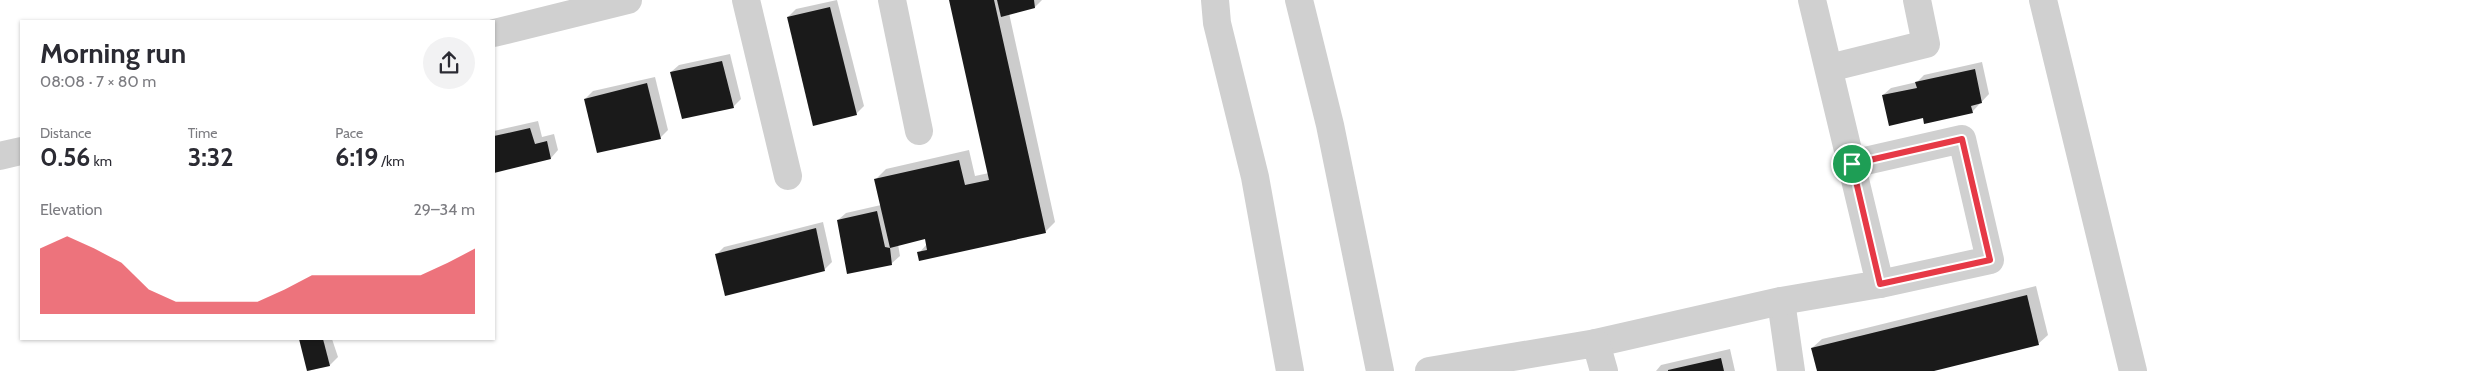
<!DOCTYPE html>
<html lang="en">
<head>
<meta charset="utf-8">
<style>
  :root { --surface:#fff; --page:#f2f2f3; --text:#2b2b33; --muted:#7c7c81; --accent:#e63946 }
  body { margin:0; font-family:Cabin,sans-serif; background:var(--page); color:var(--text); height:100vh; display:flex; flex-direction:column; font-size:19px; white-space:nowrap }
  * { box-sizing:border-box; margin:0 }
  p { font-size:16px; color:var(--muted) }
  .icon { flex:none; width:28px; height:28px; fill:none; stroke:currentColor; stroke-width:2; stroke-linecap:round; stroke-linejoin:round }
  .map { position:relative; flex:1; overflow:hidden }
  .details { position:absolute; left:20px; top:20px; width:475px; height:320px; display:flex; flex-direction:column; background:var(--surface); border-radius:0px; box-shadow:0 1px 4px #0004 }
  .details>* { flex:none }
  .pin { position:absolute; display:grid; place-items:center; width:42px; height:42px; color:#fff; margin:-21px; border:2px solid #fff; border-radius:50%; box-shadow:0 1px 5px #0007 }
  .round { display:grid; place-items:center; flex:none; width:52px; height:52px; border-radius:26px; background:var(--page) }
  .headline { display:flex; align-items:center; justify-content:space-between; height:85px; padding:0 20px }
  h1 { font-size:28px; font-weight:700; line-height:38px }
  .metrics { display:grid; grid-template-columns:repeat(3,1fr); gap:8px; height:85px; padding:5px 20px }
  .metrics div { display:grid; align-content:center }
  .metrics b { font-size:25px; font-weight:700 }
  .metrics small { font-size:14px; font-weight:400 }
  .metrics p { font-size:14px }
  .chart { height:140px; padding:10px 20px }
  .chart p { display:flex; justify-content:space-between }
  .chart svg { width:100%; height:90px; margin-top:5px; fill:var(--accent); opacity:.7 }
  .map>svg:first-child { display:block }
</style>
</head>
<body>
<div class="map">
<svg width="2491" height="371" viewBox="0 0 2491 371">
  <rect width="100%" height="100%" fill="#fff"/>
  <g fill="#0003">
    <path d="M837,0L864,106L856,114L788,17L796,9Z"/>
    <path d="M950,0H1042L1035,7L1009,13L1055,222L1045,232L919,253L927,244L926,237L898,244L900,256L892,263L848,272L838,220L846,213L881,205L876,179L886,169L969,150L975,176L989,173Z"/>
    <path d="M730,54L741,99L733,107L671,72L679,65Z"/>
    <path d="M1982,62L1989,94L1972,112L1924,117L1883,95L1891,88L1917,82L1924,75Z"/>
    <path d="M655,77L668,130L660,138L585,99L593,91Z"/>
    <path d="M538,121L542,137L554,134L558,150L551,158L494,172V131Z"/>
    <path d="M823,222L832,262L824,270L716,255L724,247Z"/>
    <path d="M2036,286L2048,335L2038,344L1929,371H1818L1812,348L1822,339Z"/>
    <path d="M300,339H332L338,357L330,365L308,371Z"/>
    <path d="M1730,349L1735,371H1656L1661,365Z"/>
  </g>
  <g fill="#1a1a1a">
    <path d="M949,0H994L1046,233L919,261L917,252L927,250L925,239L890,248L874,179L959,160L965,185L989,180Z"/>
    <path d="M997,0H1034L1035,8L1001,17Z"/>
    <path d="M830,7L857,115L813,126L787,17Z"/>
    <path d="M722,61L734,108L682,119L670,72Z"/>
    <path d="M1975,69L1982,103L1971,106L1973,113L1924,124L1923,118L1889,126L1882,95L1917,88L1915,82Z"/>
    <path d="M647,83L661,139L597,153L584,99Z"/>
    <path d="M530,128L535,144L547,141L551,159L494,173V136Z"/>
    <path d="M877,211L885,247L890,248L892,265L847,274L837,220Z"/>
    <path d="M816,228L825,271L725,296L715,254Z"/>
    <path d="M2027,295L2039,345L1934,371H1817L1811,348Z"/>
    <path d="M299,339H323L330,366L307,371Z"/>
    <path d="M1721,358L1724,371H1668V370Z"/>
  </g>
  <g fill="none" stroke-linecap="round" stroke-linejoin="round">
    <g stroke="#d0d0d0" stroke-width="28">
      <path d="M746,0L788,176"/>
      <path d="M892,0L919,131"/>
      <path d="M1215,0L1217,23L1255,177L1290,371"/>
      <path d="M1299,0L1330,125L1380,371"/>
      <path d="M2043,0L2133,371"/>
      <path d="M494,33L628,0"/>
      <path d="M1829,68L1926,44L1917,0"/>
      <path d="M0,156L21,151"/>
      <path d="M1852,164L1962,139L1990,260L1880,284"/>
      <path d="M1781,301L1791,371"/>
      <path d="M1596,343L1781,301L1880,284L1812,0"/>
      <path d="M1429,371L1596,343L1604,371"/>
    </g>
  </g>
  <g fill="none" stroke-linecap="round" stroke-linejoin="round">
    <defs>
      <path id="route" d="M1962,139L1990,260L1880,284L1852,164Z"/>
    </defs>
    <use href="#route" stroke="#fff" stroke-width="10"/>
    <use href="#route" stroke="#e63946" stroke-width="6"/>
  </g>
</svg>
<div class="pin" style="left:1852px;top:164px;background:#1e9e55"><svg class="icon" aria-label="arrive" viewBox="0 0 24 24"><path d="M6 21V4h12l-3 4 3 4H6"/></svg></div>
<section class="details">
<div class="headline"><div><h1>Morning run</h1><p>08:08 · 7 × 80 m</p></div><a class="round"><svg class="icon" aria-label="share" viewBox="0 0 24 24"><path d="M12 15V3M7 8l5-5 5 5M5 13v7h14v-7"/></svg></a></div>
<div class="metrics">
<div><p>Distance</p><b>0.56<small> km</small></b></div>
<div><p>Time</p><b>3:32</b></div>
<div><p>Pace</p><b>6:19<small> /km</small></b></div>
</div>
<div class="chart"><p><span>Elevation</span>29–34 m</p>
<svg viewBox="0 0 160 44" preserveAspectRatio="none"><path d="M0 44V12L10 6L20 12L30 19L40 32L50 38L60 38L70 38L80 38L90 32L100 25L110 25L120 25L130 25L140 25L150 19L160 12V44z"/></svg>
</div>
</section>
</div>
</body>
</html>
